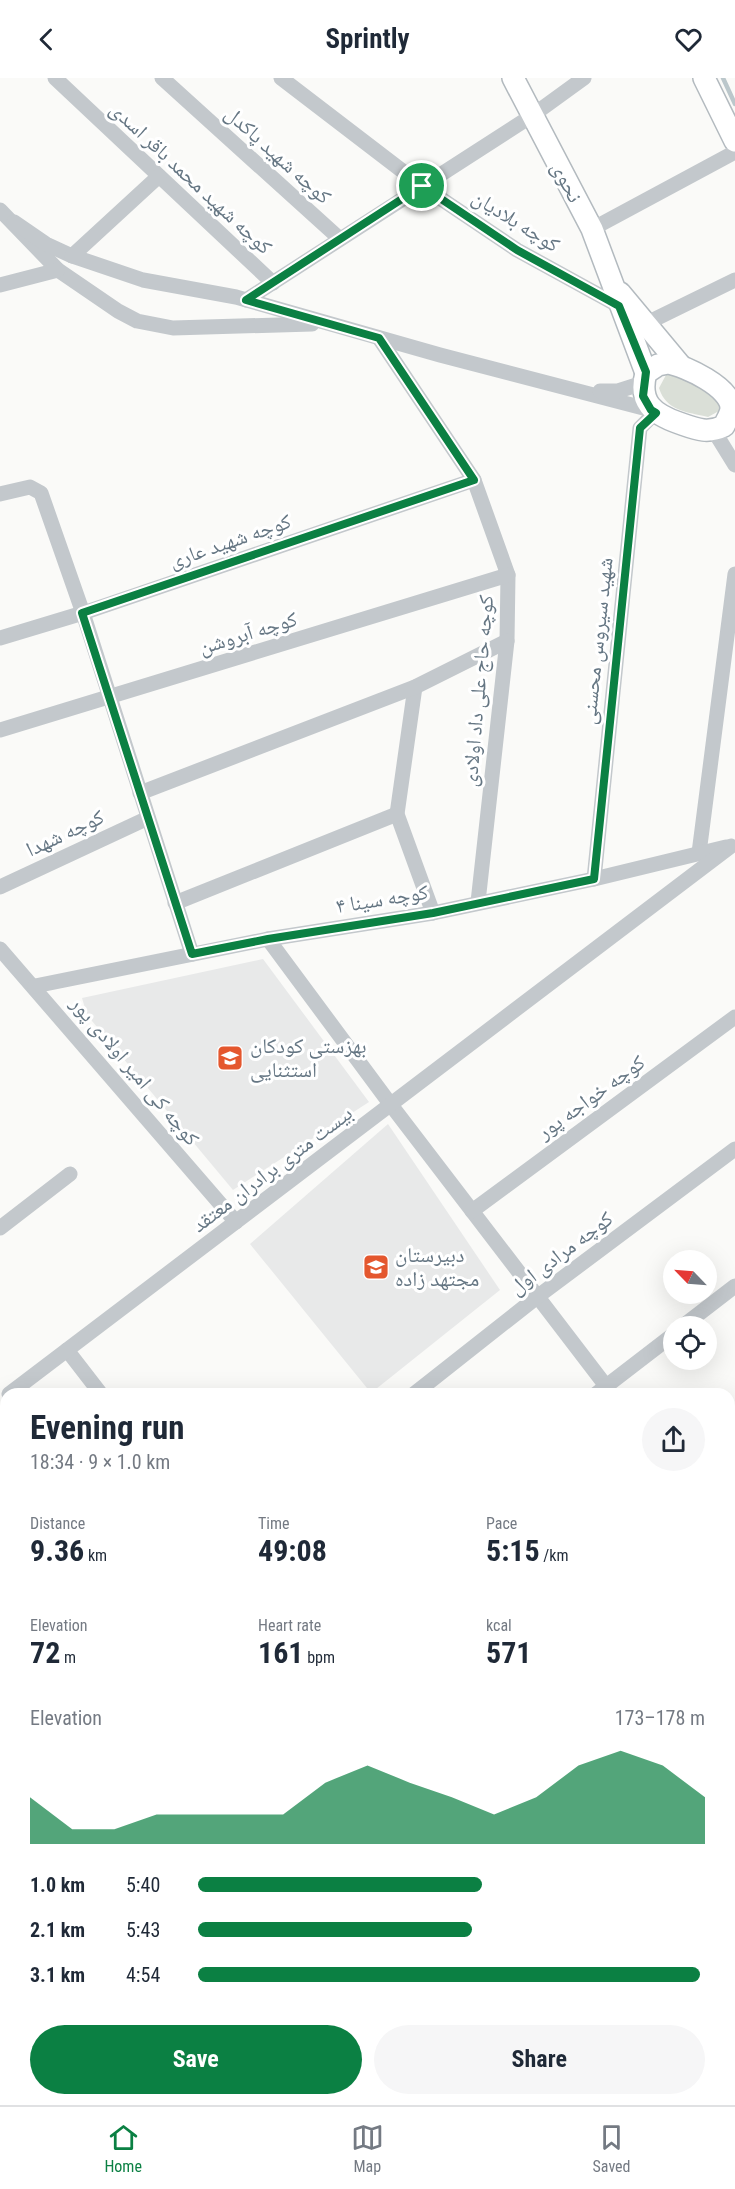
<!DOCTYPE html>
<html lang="en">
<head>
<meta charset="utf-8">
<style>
  :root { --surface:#fff; --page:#f6f6f7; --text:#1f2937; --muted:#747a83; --line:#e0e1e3; --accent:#0b8043 }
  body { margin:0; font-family:"Roboto Condensed","Noto Naskh Arabic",sans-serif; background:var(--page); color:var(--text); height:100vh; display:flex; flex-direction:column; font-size:22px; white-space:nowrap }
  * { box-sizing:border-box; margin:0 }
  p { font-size:20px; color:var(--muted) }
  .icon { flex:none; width:33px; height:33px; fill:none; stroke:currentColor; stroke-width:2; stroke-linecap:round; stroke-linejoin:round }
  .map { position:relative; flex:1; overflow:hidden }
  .details { position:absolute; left:0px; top:1310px; width:735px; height:718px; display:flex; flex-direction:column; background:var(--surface); border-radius:18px 18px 0 0; box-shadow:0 6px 24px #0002 }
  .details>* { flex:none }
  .needle { width:39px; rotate:295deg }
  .fabs { position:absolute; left:663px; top:1172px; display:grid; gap:12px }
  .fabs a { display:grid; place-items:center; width:54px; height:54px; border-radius:50%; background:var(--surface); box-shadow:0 6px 24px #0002; font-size:30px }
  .pin { position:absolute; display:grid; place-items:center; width:51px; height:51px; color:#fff; margin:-26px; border:3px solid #fff; border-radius:50%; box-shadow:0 2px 6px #0007 }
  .round { display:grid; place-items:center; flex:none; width:63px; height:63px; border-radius:32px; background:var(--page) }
  .summary { display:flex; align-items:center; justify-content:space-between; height:102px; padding:0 30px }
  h1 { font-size:33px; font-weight:700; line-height:45px }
  .figures { display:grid; grid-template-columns:repeat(3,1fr); gap:9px; height:102px; padding:6px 30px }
  .figures div { display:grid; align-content:center }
  .figures b { font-size:30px; font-weight:700 }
  .figures small { font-size:16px; font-weight:400 }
  .figures p { font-size:16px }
  .chart { height:168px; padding:12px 30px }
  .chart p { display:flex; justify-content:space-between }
  .chart svg { width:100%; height:108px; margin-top:6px; fill:var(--accent); opacity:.7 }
  .cta { display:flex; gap:12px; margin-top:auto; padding:12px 30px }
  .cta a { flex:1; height:69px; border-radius:36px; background:var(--accent); color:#fff; font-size:24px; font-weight:700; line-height:69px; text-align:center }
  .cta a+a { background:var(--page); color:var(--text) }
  ul { padding:0 30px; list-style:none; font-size:20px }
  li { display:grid; grid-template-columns:96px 72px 1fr; align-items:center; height:45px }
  li i { height:15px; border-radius:8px; background:var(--accent) }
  header { display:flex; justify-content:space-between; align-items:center; height:78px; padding:0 30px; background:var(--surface); font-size:27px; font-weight:700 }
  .menu { display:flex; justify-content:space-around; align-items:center; height:84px; border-top:2px solid var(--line); background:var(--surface); font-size:16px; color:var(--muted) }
  .menu a { display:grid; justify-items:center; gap:3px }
  .menu .selected { color:var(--accent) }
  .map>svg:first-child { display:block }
</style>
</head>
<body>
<header><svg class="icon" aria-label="back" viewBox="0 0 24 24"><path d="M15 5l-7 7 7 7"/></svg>Sprintly<svg class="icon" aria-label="heart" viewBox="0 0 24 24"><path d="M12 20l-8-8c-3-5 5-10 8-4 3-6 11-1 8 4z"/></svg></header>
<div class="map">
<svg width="735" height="2027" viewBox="0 0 735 2027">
  <rect width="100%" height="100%" fill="#fafaf8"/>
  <g fill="#e8e9e9">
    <path d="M263,881L369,1024L233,1112L87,937L82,920Z"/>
    <path d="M388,1046L500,1212L371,1315L250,1166Z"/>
  </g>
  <path fill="#dadfd7" d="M680,293L719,318V333L708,339C687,334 666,333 659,310L666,297Z"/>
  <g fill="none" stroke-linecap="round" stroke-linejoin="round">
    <path stroke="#bbc7cb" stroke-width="4.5" d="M723,0L735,26"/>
    <defs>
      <g id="secondary">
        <path d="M513,0L592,151L646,295"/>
        <path d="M704,0L735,63"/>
        <path d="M620,215L680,287"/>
        <path d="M668,285C685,288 731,309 731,330C731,336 726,343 724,348C707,356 696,351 679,345C653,336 638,324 646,295L658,287Z"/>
        <path d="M729,1382L735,1378"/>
        <path d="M729,1409L735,1404"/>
        <path d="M0,1888L6,1885"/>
        <path d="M0,1913L6,1909"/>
      </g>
    </defs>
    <use href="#secondary" stroke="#b3babf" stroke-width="24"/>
    <g stroke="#c3c8cc" stroke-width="15">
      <path d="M55,0L273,205"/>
      <path d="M162,0L340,161"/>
      <path d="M281,0L422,108L517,172L619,228"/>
      <path d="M0,132L58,192L118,233L137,243L173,250L312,246"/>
      <path d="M14,144L46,166L72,178L143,202L236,219L440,277L651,332"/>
      <path d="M592,151L735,74"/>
      <path d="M72,178L159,98"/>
      <path d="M0,207L58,192"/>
      <path d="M246,222L533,37L584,0"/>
      <path d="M645,246L735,202"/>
      <path d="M379,260L474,402L508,497L507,563L478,824"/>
      <path d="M600,313H618L643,305"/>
      <path d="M714,353L735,387"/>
      <path d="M0,416L30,409L41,415L83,535L192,876"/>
      <path d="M0,560L83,535L474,402"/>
      <path d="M415,609L397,736L433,835"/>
      <path d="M0,652L508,497"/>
      <path d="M140,715L415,609L507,563"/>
      <path d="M699,775L735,496"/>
      <path d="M594,801L640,350L655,335"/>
      <path d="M0,809L148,740"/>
      <path d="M175,825L397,736"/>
      <path d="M268,861L391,1027L606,1308"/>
      <path d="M0,871L236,1144"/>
      <path d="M35,908L268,861L433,835L594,801L726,769"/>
      <path d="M472,1133L735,939"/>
      <path d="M0,1150L70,1096"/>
      <path d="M683,1248L735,1208"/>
      <path d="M67,1272L101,1316"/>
      <path d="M9,1316L731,768"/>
      <path d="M414,1316L537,1219L735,1071"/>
      <path d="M596,1316L674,1256"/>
      <path d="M0,1486L6,1482"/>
      <path d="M729,1548L735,1543"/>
      <path d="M0,1637L6,1632"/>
      <path d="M729,1657L735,1653"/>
      <path d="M0,1741L6,1737"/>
      <path d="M729,1822L735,1825"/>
      <path d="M729,1852L735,1847"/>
      <path d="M548,2022L553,2027"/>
      <path d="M729,2022L733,2027"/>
      <path d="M189,2027L199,2022"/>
      <path d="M488,2027L495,2022"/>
    </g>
    <use href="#secondary" stroke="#fff" stroke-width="21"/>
  </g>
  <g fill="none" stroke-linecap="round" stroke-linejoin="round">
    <defs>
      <path id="route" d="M422,108L517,172L619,228L646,294L643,318L651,332L656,335L640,350L594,801L433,835L268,861L192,876L82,535L474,402L379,260L246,222Z"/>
    </defs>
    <use href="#route" stroke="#fff" stroke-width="12"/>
    <use href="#route" stroke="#0b8043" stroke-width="8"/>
  </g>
  <defs>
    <symbol id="school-square" viewBox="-11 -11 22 22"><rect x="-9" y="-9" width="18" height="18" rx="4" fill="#e4572e" stroke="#fff"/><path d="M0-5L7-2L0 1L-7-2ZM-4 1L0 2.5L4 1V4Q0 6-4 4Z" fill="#fff"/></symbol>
  </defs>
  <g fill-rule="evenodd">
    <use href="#school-square" x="215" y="965" width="30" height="30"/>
    <use href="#school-square" x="361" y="1174" width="30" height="30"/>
  </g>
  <g text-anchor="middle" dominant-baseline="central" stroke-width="6" stroke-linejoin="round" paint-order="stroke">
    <g font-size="21" fill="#657683" stroke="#fff">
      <text transform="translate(278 77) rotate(42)">کوچه شهید پاکدل</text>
      <text transform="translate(191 100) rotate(43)">کوچه شهید محمد باقر اسدی</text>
      <text transform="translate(567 104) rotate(63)">نحوی</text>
      <text transform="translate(516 143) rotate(32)">کوچه بلادیان</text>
      <text transform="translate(230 463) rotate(-19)">کوچه شهید عاری</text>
      <text transform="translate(248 555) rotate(-17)">کوچه آبروشن</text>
      <text transform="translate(597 563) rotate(-84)">شهید سیروس محسنی</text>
      <text transform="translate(478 613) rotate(-85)">کوچه حاج علی داد اولادی</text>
      <text transform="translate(65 755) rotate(-25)">کوچه شهدا</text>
      <text transform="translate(382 821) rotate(-9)">کوچه سینا ۴</text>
      <text transform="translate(135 993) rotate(50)">کوچه کی امیر اولادی پور</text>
      <text transform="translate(591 1019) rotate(-36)">کوچه خواجه پور</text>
      <text transform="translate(272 1091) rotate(-37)">بیست متری برادران معتقد</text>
      <text transform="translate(561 1175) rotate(-37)">کوچه مرادی اول</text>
    </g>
    <g font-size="21" fill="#657683" stroke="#fff" text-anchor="start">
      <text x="250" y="968">بهزستی کودکان<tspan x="250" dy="24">استثنایی</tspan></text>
      <text x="395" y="1177">دبیرستان<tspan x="395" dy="24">مجتهد زاده</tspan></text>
    </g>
  </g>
</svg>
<div class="fabs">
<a><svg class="needle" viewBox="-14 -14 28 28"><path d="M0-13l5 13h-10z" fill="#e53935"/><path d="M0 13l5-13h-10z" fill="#747a83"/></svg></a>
<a><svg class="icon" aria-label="locate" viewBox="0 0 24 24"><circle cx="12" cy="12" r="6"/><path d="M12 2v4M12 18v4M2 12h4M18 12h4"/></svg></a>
</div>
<div class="pin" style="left:422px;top:108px;background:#1e9e55"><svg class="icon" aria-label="arrive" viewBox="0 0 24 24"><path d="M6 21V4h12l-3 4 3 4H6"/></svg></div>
<section class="details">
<div class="summary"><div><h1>Evening run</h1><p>18:34 · 9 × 1.0 km</p></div><a class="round"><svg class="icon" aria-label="share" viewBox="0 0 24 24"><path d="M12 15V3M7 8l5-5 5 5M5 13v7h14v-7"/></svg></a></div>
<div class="figures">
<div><p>Distance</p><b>9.36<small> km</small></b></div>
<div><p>Time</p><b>49:08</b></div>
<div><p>Pace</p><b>5:15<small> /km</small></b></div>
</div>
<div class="figures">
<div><p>Elevation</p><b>72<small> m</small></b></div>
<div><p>Heart rate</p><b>161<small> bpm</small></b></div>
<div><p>kcal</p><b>571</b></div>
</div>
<div class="chart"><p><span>Elevation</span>173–178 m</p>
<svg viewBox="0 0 160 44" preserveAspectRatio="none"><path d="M0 44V25L10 38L20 38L30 32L40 32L50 32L60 32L70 19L80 12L90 19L100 25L110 32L120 25L130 12L140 6L150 12L160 25V44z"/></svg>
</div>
<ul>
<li><b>1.0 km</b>5:40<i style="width:56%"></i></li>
<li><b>2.1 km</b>5:43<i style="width:54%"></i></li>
<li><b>3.1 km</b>4:54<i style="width:99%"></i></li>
</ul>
<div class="cta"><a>Save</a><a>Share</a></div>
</section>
</div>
<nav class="menu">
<a class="selected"><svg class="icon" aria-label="home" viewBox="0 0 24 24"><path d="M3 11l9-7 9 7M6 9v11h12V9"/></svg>Home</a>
<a><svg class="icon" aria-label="map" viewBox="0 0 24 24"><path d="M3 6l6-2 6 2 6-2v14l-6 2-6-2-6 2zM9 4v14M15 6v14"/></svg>Map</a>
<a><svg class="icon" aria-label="saved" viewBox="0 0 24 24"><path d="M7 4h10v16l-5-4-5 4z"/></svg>Saved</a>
</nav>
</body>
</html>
